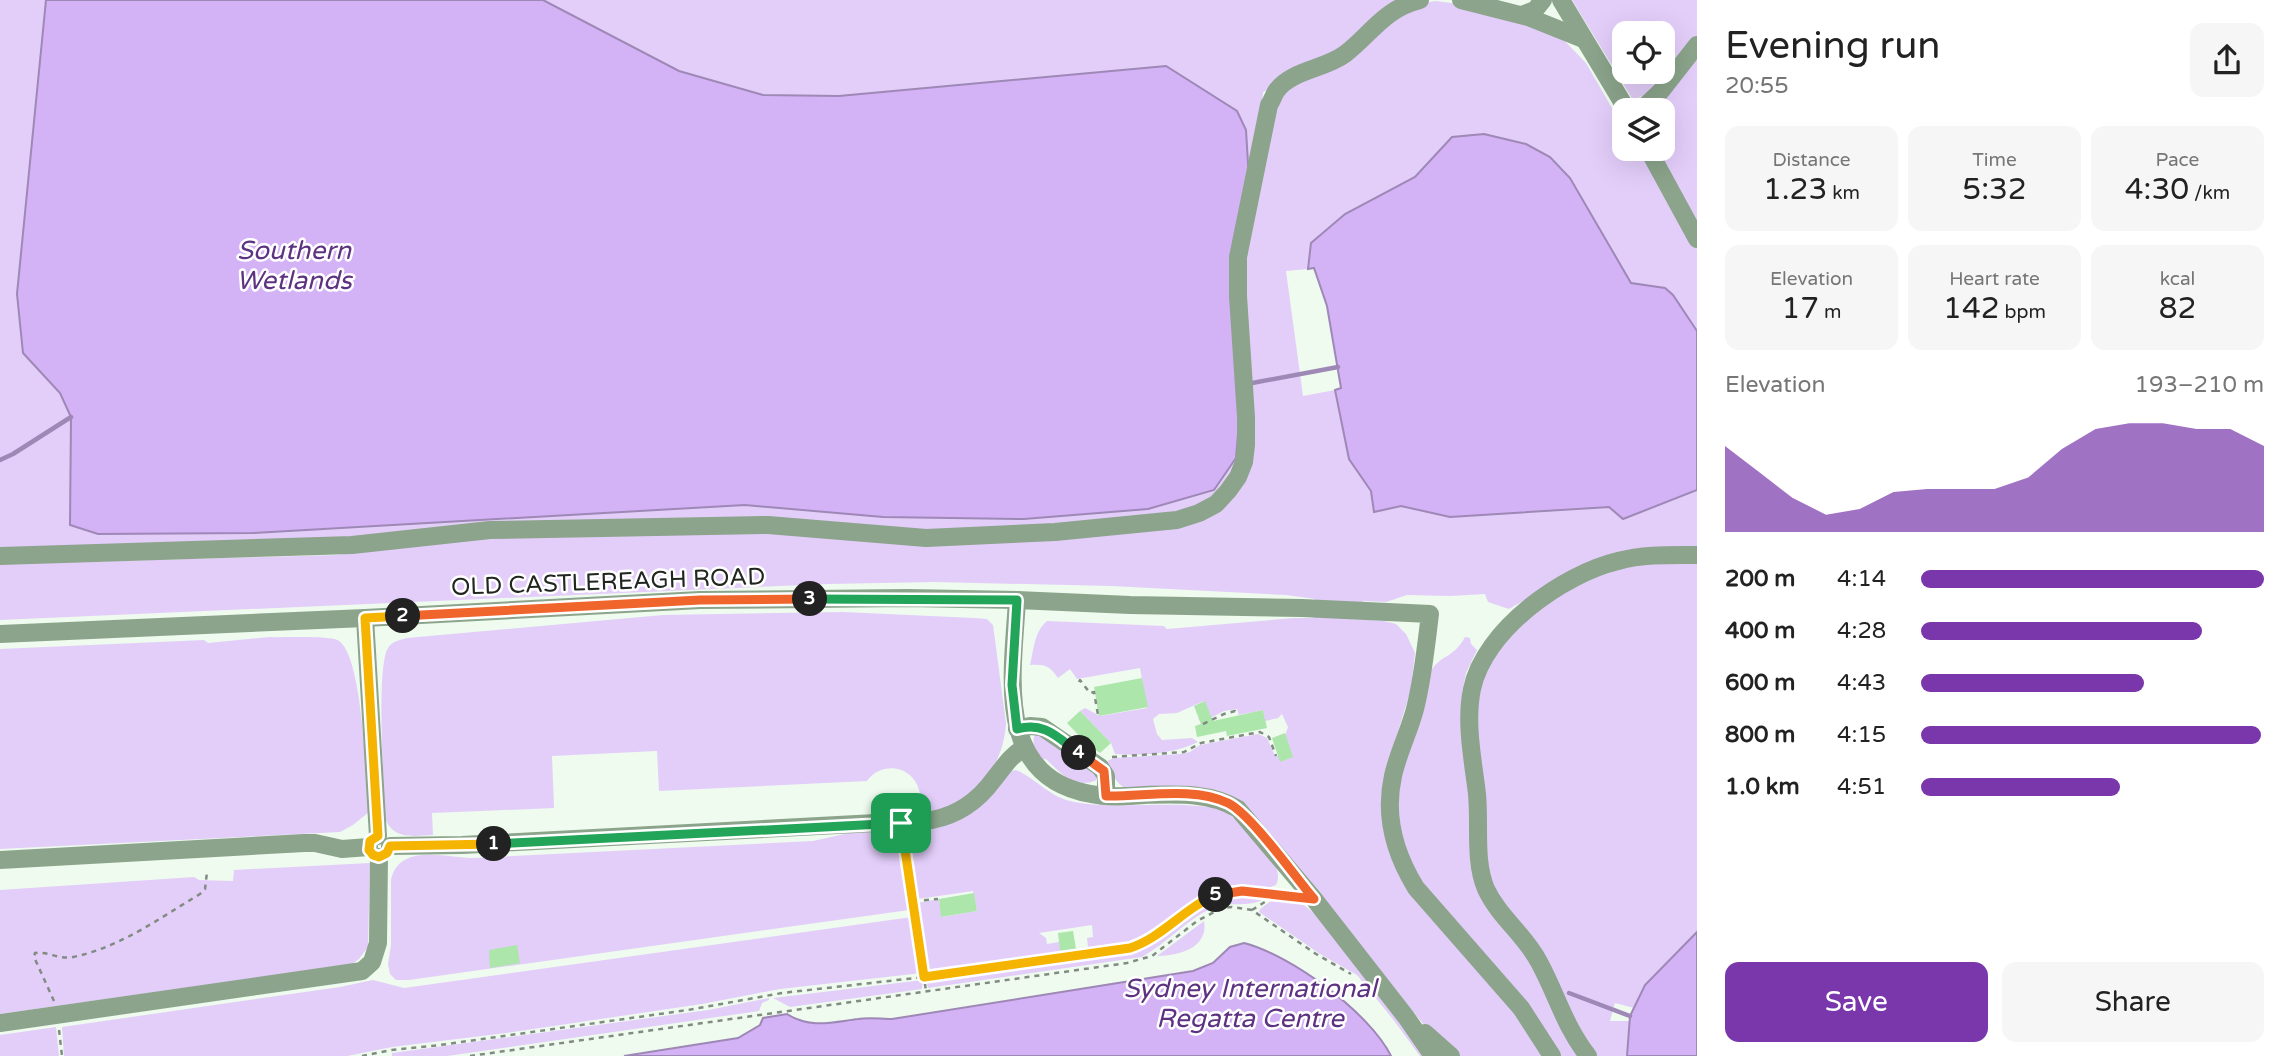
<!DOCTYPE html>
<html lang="en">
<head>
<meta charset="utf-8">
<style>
  :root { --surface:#fff; --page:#f6f6f6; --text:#222; --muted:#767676; --accent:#7937ab }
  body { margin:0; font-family:"Varela Round",sans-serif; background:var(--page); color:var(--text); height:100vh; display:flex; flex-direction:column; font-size:26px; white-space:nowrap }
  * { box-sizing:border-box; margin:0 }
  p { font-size:23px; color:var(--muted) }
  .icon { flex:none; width:38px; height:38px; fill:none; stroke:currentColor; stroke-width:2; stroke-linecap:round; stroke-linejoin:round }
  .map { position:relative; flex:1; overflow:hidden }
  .side { display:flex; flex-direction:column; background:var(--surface); width:595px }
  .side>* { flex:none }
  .fabs { position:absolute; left:1612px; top:21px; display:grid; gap:14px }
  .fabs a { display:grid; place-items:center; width:63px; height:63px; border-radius:14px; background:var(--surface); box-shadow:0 7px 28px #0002; font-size:35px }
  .pin { position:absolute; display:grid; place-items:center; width:60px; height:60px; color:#fff; margin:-30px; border-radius:14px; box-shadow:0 4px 10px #0006 }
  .km { position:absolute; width:35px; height:35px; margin:-18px; border-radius:50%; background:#222; color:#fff; font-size:19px; line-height:35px; text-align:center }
  .round { display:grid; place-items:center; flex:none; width:74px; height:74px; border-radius:14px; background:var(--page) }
  .summary { display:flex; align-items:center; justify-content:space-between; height:119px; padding:0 28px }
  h1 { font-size:38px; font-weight:600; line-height:52px }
  .stats { display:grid; grid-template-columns:repeat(3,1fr); gap:10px; height:119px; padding:7px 28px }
  .stats div { display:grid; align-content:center; border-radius:14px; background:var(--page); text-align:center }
  .stats b { font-size:30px; font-weight:600 }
  .stats small { font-size:19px; font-weight:400 }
  .stats p { font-size:19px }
  .chart { height:196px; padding:14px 28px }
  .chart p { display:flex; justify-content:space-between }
  .chart svg { width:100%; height:126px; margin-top:7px; fill:var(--accent); opacity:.7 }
  .primary-button { display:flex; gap:14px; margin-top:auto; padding:14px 28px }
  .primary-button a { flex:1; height:80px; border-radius:14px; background:var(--accent); color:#fff; font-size:28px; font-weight:600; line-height:80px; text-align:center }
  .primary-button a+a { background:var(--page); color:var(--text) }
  ul { padding:0 28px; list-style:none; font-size:23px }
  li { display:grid; grid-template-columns:112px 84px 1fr; align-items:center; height:52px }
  li i { height:18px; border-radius:9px; background:var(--accent) }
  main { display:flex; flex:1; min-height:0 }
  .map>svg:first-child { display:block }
</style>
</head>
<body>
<main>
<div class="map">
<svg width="1697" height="1056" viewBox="0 0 1697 1056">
  <rect width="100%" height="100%" fill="#eefbee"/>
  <g fill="#e3cefa" fill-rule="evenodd">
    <path d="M0,0H46L17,294L23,353L60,393L71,417L70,525L98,534L251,533L746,505L883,517L1024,519L1148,509L1214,490L1240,410L1235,470L1204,505L1170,516L918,533L832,524L355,541L0,550Z"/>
    <path d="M543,0H1410L1335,57L1263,92L1262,113L1249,180L839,96L763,95L679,71Z"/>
    <path d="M1572,0H1697V36L1658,85L1645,95L1633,100ZM1624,33H1662V72H1624Z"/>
    <path d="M1436,1L1458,4L1557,33L1586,63L1624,129V149H1640L1682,226L1697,249V331L1673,295L1665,288L1631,283L1570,178L1550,157L1452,137L1415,177L1345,214L1311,243L1308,269L1286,271L1303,396L1335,390L1349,459L1371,491L1375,512L1401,506L1450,517L1610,507L1623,518L1697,490V550L1572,573L1509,609L1488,602L1485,594L1450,596L1407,595L1386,602L1363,601L1355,619L1384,621L1396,624L1406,634L1415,653L1411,689L1390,758L1386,836L1511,1007L1543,1056H1460L1424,1025L1246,805L1232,796L1125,788C1112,780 1115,772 1105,762L1114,758L1181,754L1190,752L1200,745L1258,734L1267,738L1275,756H1278L1288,727L1282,714L1278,718L1265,721L1263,710L1239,715L1237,709L1224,711L1201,723L1198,718L1209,713L1204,701L1177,713L1159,714L1153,719L1157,734L1162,740L1192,738L1198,742C1173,754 1142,756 1115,754L1111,743L1080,711L1085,708L1100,716L1147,708L1140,668L1077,679L1070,669L1058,678C1050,666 1045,664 1030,665C1034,649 1034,632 1047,621L1164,626L1167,629L1294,618H1313L1315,599L1286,595L1111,586L934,582L828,584L0,620V564L337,555L392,547L490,538L715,529L830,535L1175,525L1239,486L1241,260L1274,109L1287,88L1359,45L1422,3Z"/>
    <path d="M1697,52V240L1657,149H1662V110H1653Z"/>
    <path d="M1697,559V932L1645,985L1634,1008L1615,1003L1610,1021H1630L1627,1056H1593L1489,885L1473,726L1483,678L1494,658L1517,628L1551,598L1624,564Z"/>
    <path d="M843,612L974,618L987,619L993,625L1006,723C1005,741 1000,756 991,771C980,788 942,823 923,808C921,799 920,789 915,781C903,763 878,765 867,781L659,791L657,751L552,756L554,808L432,813L433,835C413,836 392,840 385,817C384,789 376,667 388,648C392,641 400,640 407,638L663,615Z"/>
    <path d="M270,637C283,638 331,635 339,641C363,657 366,781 369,812L353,825L340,832L0,849V649L204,640L208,643Z"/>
    <path d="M1465,637L1470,638L1471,644L1477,650L1466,673L1462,693L1477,871L1534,959L1577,1056H1560L1421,884L1401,839L1397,791L1431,671C1440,655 1454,658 1465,637Z"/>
    <path d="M1036,732L1094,771L1097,780C1075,790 1060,773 1046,759L1041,760C1036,751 1030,743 1036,732Z"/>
    <path d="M1016,770C1035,778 1049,796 1070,801C1107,810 1159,802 1198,806C1205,807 1214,806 1219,809C1237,816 1250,835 1262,849C1271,860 1283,870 1276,885L1265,889L1231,888L1197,899L1158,931L1139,942L1127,945L925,973L915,905L917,903L939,899L942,917L977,911L973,891L918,899L914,896L905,831L922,830L943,826L1011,771ZM1092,925L1093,937L1087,938L1088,947L1061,951L1059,942L1047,944L1046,938L1039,933Z"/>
    <path d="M901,831L912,907L909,910L409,980H396L390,974L388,964L391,945V880C399,842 447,858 474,858L813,841L849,833Z"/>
    <path d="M370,863L368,947L359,959L352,964L0,1014V890L194,877L199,880L233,881L234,870Z"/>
    <path d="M1238,894L1264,896L1266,898C1249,909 1230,900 1212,908C1186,920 1167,943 1142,957L928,988L926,980L1113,953C1128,951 1143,948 1156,940C1185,921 1201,899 1238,894Z"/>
    <path d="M1275,898C1302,901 1303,902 1322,922L1425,1056H1420L1392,1018L1357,975L1320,954L1259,912L1260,909Z"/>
    <path d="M912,917L922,973L780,989L702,1004L506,1033L392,1047L347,1056H64L62,1027L340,987L373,980L404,988Z"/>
    <path d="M1204,921C1209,948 1178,956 1157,956Z"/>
    <path d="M923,980L922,989L790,1007L773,998Z"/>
    <path d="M769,998V1000L762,1003L759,1011L447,1056H392V1053L708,1010Z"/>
    <path d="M56,1027L59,1056H0V1035Z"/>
  </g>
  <g fill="#d4b2f6" stroke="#9e88b6" stroke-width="2">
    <path d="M46,0H543L679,71L763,95L839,96L1166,66L1237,111L1246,130L1249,180L1240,410L1236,458L1214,490L1148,509L1024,519L883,517L745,505L252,533L98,534L70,525L71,417L60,393L23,353L17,294Z"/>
    <path d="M1484,134L1526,144L1550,157L1570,178L1631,283L1665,288L1673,295L1697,331V490L1623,519L1609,507L1450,517L1401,506L1374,512L1371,491L1349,459L1335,390L1341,388L1327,306L1314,268L1308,269L1311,243L1345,214L1415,177L1452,137Z"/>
    <path d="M1697,932V1056H1627L1630,1016L1645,985Z"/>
    <path d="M1244,943C1291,955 1370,1013 1391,1056H624L738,1038L760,1025L763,1018L787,1014C810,1029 833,1022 858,1019C869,1017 881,1019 892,1019L1193,971L1213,963L1230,947Z"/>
  </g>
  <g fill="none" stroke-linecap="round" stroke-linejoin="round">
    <g stroke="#9e88b6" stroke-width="4.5">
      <path d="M1247,384L1338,367"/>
      <path d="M0,460L13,454L71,417"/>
      <path d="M1569,993L1630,1016"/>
    </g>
  </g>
  <g fill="#ace6ab">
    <path d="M1142,678L1148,707L1099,716L1094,687Z"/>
    <path d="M1205,701L1213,721L1263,710L1267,728L1227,736L1226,731L1197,737L1195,726L1201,724L1194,706Z"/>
    <path d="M1080,711L1111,743L1100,753L1089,746L1067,723Z"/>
    <path d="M1285,733L1293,757L1280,762L1272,738Z"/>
    <path d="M974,893L977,911L941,917L939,899Z"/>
    <path d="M1073,931L1076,949L1060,951L1058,933Z"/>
    <path d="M517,945L520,963L490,968L489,950Z"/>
  </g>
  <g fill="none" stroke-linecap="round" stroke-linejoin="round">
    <g stroke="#828b82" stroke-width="2.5" stroke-dasharray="5 5" stroke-linecap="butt">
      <path d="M1079,682L1080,680L1090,693L1094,692L1098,715"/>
      <path d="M1203,724L1224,714L1235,711L1237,716"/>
      <path d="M1112,757L1184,752L1201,743L1260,732L1269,737L1276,756"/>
      <path d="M903,835L926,991"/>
      <path d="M914,901L938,899"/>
      <path d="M1252,910L1276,895"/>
      <path d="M54,1001L34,957L35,953C48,951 59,960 73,957C121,947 158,919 200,894L205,889L207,872"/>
      <path d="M59,1030L62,1056"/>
      <path d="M362,1056L391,1050L440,1045L688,1010L782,993L924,977L1130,948C1167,936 1190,897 1229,891C1249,889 1270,893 1290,896"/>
      <path d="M470,1056L1127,963L1152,956L1197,921L1222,908L1232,907L1252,910L1316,954L1351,974"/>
    </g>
    <g stroke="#8ba48b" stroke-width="18">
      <path d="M1461,0L1528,17L1583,39"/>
      <path d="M1561,0L1627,110"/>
      <path d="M1522,15L1535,10L1543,0"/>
      <path d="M1641,110L1661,91L1697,45"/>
      <path d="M1648,149L1697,239"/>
      <path d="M0,556L352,545L490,530L768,525L926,538L1055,532L1177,520L1199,513L1216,504L1228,491L1238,477L1244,462L1246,445V417L1238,296V257L1269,105C1272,101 1274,94 1277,90C1292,70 1325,69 1345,54C1372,33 1384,9 1420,0"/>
      <path d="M1017,600C1013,673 993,777 1091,794C1109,798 1127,796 1144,795C1176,794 1210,792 1238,809L1314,899L1406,1017L1433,1056"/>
      <path d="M365,618L378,836"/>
      <path d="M0,634L365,618L700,600L907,598L1017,600L1130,605L1302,608L1430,614C1426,646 1423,678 1415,709C1409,732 1398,753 1393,776C1384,816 1395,854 1416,888L1521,1008L1552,1056"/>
      <path d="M1017,729L1030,726L1042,727L1100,767L1106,776V796"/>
      <path d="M390,846L462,845L932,820C958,815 978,801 994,779C1004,767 1010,756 1024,748"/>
      <path d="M0,860L304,843H315L342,849L369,847"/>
      <path d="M0,1023L362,971L372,962L378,943L379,857"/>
      <path d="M1425,1033L1451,1056"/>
      <path d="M1588,1056C1564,1025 1557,995 1539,962C1525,935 1499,917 1486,889C1474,861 1480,825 1477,794C1473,760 1465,723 1472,689C1484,630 1563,574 1618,561C1644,554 1670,555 1697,555"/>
    </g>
  </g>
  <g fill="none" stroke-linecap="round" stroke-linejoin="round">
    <defs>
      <path id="split-1" d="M494,844L901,823"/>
      <path id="split-2" d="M403,616L365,618L378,836L370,841L369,850L373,855L379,857L387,853L390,846L494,844"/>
      <path id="split-3" d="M403,616L700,600L810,599"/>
      <path id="split-4" d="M810,599L1017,600L1012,685L1017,729C1045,721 1058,738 1079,753"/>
      <path id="split-5" d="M1079,753L1104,771L1106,796C1144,797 1192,786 1228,803C1251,814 1295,877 1314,899L1242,891L1216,895"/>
      <path id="split-6" d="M901,823L924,977L1130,948C1163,937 1184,908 1216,895"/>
    </defs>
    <use href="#split-1" stroke="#fff" stroke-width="14"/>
    <use href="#split-2" stroke="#fff" stroke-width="14"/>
    <use href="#split-3" stroke="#fff" stroke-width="14"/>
    <use href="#split-4" stroke="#fff" stroke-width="14"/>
    <use href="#split-5" stroke="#fff" stroke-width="14"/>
    <use href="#split-6" stroke="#fff" stroke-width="14"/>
    <use href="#split-1" stroke="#22a559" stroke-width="9"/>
    <use href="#split-2" stroke="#f5b400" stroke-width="9"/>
    <use href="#split-3" stroke="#f0652b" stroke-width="9"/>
    <use href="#split-4" stroke="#22a559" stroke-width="9"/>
    <use href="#split-5" stroke="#f0652b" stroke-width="9"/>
    <use href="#split-6" stroke="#f5b400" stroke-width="9"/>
  </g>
  <g text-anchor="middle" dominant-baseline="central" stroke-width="5" stroke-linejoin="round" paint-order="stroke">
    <g font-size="24" fill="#212621" stroke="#fff">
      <text transform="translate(608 582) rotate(-2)">OLD CASTLEREAGH ROAD</text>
    </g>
    <g font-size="26" font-style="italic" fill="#5d3280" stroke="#fff">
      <text x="294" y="250">Southern<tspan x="294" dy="30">Wetlands</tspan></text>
      <text x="1250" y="988">Sydney International<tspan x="1250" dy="30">Regatta Centre</tspan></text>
    </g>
  </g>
</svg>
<div class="fabs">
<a><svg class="icon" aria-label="locate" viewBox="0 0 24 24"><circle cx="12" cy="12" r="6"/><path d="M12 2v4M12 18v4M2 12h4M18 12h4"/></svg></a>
<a><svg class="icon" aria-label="layers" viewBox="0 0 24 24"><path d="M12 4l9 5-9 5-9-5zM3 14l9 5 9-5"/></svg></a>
</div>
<div class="pin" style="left:901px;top:823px;background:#1e9e55"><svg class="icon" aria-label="arrive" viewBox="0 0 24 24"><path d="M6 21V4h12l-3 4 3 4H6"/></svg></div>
<b class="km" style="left:494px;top:844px">1</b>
<b class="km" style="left:403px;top:616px">2</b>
<b class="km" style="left:810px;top:599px">3</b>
<b class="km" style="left:1079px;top:753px">4</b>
<b class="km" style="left:1216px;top:895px">5</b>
</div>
<section class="side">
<div class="summary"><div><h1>Evening run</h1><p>20:55</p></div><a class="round"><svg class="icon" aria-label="share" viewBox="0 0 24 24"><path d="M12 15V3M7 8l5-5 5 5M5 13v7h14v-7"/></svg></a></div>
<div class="stats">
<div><p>Distance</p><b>1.23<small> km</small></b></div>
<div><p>Time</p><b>5:32</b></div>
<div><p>Pace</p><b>4:30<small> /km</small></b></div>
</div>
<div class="stats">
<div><p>Elevation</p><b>17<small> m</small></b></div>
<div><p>Heart rate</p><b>142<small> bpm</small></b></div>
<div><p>kcal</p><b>82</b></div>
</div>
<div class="chart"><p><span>Elevation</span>193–210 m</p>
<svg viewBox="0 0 160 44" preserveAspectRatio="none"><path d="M0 44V14L10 23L20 32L30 38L40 36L50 30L60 29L70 29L80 29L90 25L100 15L110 8L120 6L130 6L140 8L150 8L160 14V44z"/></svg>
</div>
<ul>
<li><b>200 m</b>4:14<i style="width:100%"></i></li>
<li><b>400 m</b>4:28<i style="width:82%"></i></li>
<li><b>600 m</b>4:43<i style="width:65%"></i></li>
<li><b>800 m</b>4:15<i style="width:99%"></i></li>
<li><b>1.0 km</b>4:51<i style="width:58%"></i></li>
</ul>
<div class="primary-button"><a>Save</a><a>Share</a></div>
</section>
</main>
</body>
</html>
